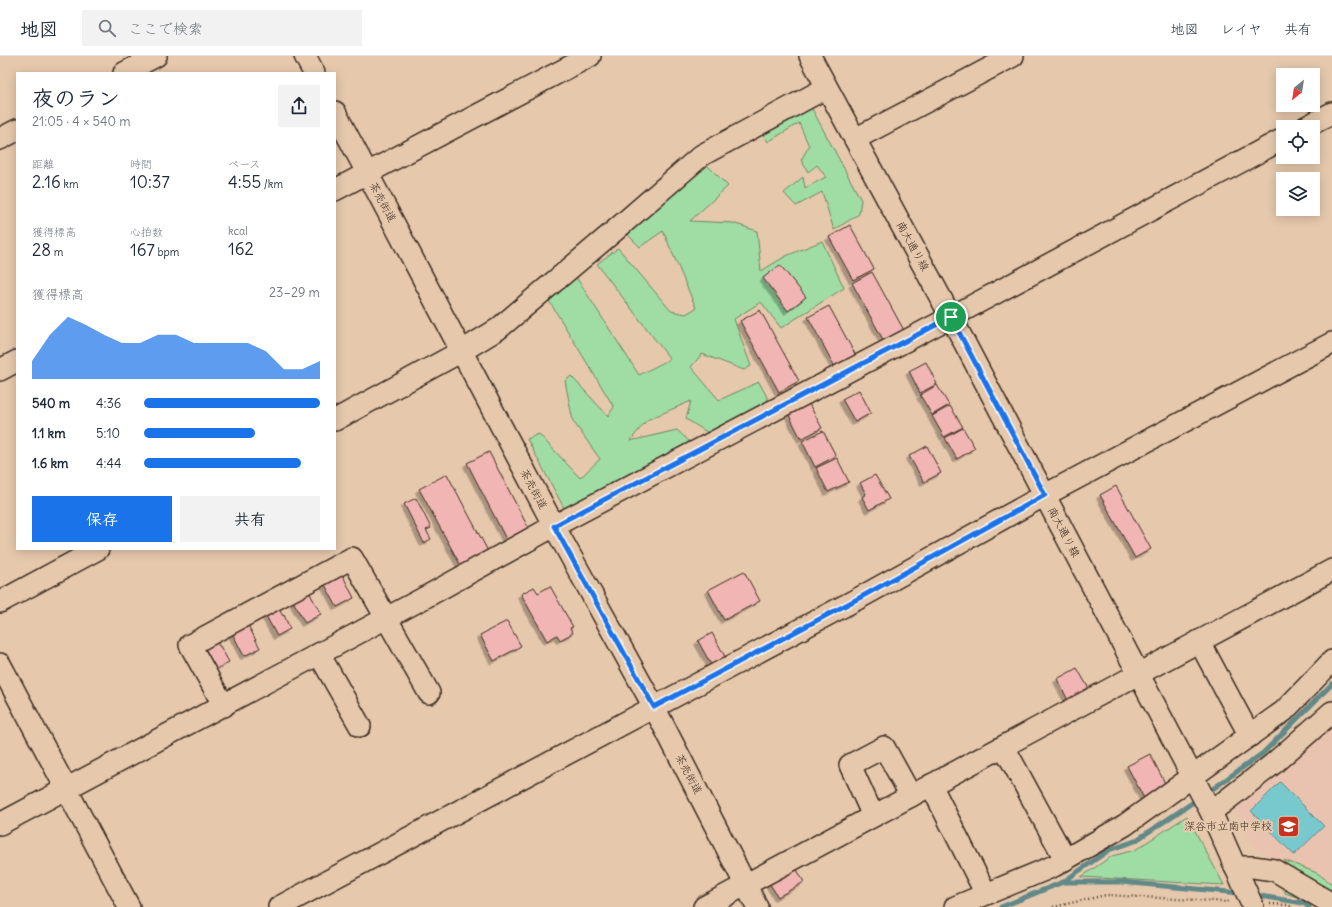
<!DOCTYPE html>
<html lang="ja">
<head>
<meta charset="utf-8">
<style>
  :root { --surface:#fff; --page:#f2f2f3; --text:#1f2937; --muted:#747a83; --line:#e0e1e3; --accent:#1a73e8 }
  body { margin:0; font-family:Delius,"Klee One",sans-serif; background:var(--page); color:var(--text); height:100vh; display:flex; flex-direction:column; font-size:15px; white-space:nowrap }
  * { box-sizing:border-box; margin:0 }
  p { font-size:13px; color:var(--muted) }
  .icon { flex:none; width:22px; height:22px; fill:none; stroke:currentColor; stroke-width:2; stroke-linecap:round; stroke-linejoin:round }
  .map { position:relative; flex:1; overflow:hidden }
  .side { position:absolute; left:16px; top:16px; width:320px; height:478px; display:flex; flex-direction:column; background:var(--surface); border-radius:0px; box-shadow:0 2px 10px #0003 }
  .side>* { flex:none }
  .needle { width:26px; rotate:210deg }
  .buttons { position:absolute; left:1276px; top:12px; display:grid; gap:8px }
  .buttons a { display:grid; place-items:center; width:44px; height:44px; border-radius:0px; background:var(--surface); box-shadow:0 2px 10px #0003; font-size:20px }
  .pin { position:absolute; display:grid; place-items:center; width:34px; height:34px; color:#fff; margin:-17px; border:2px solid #fff; border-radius:50%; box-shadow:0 1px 4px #0007 }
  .round { display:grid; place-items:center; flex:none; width:42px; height:42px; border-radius:0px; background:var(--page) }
  .summary { display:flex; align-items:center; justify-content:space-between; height:68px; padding:0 16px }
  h1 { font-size:22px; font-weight:600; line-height:30px }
  .stats { display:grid; grid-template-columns:repeat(3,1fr); gap:6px; height:68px; padding:4px 16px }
  .stats div { display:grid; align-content:center }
  .stats b { font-size:17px; font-weight:600 }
  .stats small { font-size:11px; font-weight:400 }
  .stats p { font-size:11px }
  .chart { height:112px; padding:8px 16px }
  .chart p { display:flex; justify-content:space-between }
  .chart svg { width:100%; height:72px; margin-top:4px; fill:var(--accent); opacity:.7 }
  .primary-button { display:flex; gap:8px; margin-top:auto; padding:8px 16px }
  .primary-button a { flex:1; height:46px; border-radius:0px; background:var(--accent); color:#fff; font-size:16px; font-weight:600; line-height:46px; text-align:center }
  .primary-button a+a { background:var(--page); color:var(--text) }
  ul { padding:0 16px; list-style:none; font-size:13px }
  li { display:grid; grid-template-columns:64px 48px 1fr; align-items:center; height:30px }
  li i { height:10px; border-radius:5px; background:var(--accent) }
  header { display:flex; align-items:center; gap:24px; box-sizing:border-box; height:56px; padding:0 20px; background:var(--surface); border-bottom:1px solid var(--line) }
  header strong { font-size:19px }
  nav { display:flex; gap:22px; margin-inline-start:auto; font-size:14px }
  .search { width:280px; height:36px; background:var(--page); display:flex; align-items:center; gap:10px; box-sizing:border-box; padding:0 14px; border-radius:0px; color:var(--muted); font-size:15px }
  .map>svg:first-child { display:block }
</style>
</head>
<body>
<header>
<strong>地図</strong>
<div class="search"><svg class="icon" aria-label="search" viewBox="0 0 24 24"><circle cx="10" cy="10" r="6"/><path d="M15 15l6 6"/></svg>ここで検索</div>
<nav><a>地図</a><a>レイヤ</a><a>共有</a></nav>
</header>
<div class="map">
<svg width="1332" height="851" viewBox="0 0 1332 851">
  <defs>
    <filter id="shadow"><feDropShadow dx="-3.5" dy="3.5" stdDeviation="0" flood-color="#0004"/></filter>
  </defs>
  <rect width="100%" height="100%" fill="#e6c9ad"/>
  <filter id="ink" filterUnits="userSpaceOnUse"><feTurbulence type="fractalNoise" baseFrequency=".025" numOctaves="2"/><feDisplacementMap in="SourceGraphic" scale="8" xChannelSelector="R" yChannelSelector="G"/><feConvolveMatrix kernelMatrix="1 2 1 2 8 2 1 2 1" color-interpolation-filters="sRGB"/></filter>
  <g filter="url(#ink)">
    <path fill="#e9c3af" d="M1332,665V837L1325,831L1255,792L1232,749Z"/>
    <g fill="#9fdda5" stroke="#6d8462">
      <path d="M811,51L861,144L859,158L834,174L822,136L796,150L784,137L803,121L805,132L826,121L817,109L808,116L801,104L809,90L799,67L768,86L761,75Z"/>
      <path d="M706,108L728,130L690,165L733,167L757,175L761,215L786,200L822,185L844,232L781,272L761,246L734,263L751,310L744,314L702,298L691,311L719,344L759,326L769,345L710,378L686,363L691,345L647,364L630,385L677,374L692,388L572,454L564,452L527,383L539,378L580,422L600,403L573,365L565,325L571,320L608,360L614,351L548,243L576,221L639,319L670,303L597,208L618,192L671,255L686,258L696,252L663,175L640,191L624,175Z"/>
      <path d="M1187,760L1224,829L1081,821L1112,800L1135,794Z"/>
      <path d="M1284,804L1317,817L1332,828V851H1317L1300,842L1285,837Z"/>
    </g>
    <path fill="#78c9ce" stroke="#608988" d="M1280,726L1324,770L1294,799L1251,755Z"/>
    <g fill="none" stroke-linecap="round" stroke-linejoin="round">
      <g stroke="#608988" stroke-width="5">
        <path d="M1207,737L1263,697L1332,628"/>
        <path d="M1064,826H1121L1240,837"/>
        <path d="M1254,839L1303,847L1309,851"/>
        <path d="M1001,851L1063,826L1109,794L1135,785L1198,743"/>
      </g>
    </g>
    <g fill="#f1b6b4" stroke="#3b2a1e" filter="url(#shadow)">
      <path d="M850,169L874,213L853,224L829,181Z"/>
      <path d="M780,209L806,241L788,255L763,222Z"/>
      <path d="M872,216L906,278L886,289L852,227Z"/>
      <path d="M829,250L856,300L835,311L808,261Z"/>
      <path d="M760,254L799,325L779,336L740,265Z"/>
      <path d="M926,306L937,328L920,337L909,315Z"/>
      <path d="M937,329L949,349L932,359L920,339Z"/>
      <path d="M859,334L871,357L855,366L842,343Z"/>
      <path d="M809,348L822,372L801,383L789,359Z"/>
      <path d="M950,350L963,371L944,381L932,360Z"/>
      <path d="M963,372L975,392L957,403L945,382Z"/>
      <path d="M823,375L836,400L815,411L802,385Z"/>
      <path d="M927,390L941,417L924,426L909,400Z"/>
      <path d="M489,396L530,475L508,487L467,407Z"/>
      <path d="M837,402L849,426L828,436L816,412Z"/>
      <path d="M447,418L489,497L462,512L419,433Z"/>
      <path d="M875,419L889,443L869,454L862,441L866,438L860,427Z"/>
      <path d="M1116,430L1151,493L1135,502L1100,439Z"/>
      <path d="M416,442L431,472L426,474L431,483L424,487L404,448Z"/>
      <path d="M744,515L760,545L724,564L708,534Z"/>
      <path d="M342,518L354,542L337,551L324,527Z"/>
      <path d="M550,530L573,571L570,572L573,577L560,584L557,579L547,585L521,538L534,531L538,537Z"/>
      <path d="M309,536L321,558L305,567L293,545Z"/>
      <path d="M279,553L283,560L284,559L290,573L277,580L266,560Z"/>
      <path d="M507,565L521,590L494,605L480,579Z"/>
      <path d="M248,569L260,592L244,600L232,577Z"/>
      <path d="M712,577L728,606L714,614L698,585Z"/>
      <path d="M216,585L219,590H220L229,606L216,613L204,591Z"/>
      <path d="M1077,612L1092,638L1071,650L1057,623Z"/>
      <path d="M1150,698L1168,733L1145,744L1127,710Z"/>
      <path d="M795,810L804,826L778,841L768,825Z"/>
    </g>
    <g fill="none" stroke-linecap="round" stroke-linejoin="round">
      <defs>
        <g id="minor">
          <path d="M305,0L314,17"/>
          <path d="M810,0L951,261L1211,756L1253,851"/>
          <path d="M124,17L156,0"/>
          <path d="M335,56L554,470L654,651L757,851"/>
          <path d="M1306,71L1332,57"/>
          <path d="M0,83L17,74"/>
          <path d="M855,83L1013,0"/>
          <path d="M335,134L590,0"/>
          <path d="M0,314L17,305"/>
          <path d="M335,364L462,295L498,273L612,177L702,99L826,32"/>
          <path d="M0,546L98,493"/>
          <path d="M1199,585L1250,680"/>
          <path d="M319,598L360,670"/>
          <path d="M0,608L129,851"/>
          <path d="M224,650L190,589L352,502L429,637"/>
          <path d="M1004,691L1065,803"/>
          <path d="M931,729L986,838"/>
          <path d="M1211,756L1273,708L1332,656"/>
          <path d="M873,760L850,709L884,691L911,740"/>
          <path d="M0,768L422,543L554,470L951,261L1283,83"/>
          <path d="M1235,811H1253L1274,814L1332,848"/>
          <path d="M279,851L861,541L1045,439L1332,287"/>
          <path d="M704,851L1332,514"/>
          <path d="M955,851L1054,810L1125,769L1284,655L1332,605"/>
        </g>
      </defs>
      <use href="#minor" stroke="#3b2a1e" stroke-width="24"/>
      <g stroke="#3b2a1e" stroke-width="2.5" stroke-dasharray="1 3" stroke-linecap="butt">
        <path d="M1270,848L1288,849L1292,851"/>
        <path d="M1053,851L1106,839L1231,846"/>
      </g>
      <use href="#minor" stroke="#e6c9ad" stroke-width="21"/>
    </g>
  </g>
  <g fill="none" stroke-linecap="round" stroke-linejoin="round" filter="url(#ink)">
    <defs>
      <path id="route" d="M951,261L1045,439L861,541L654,651L554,470Z"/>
    </defs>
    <use href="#route" stroke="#fff" stroke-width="8"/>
    <use href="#route" stroke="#1a73e8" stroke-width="5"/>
  </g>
  <defs>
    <symbol id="school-square" viewBox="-11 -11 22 22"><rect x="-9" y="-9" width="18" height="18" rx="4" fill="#c8321e" stroke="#e6c9ad"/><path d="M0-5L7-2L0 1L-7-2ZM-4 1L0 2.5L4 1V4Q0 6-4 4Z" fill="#fff"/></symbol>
  </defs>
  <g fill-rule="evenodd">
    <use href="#school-square" x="1276" y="758" width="25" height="25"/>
  </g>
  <g text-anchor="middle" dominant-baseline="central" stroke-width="4" stroke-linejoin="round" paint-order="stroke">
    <g font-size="11" fill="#3b2a1e" stroke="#e6c9ad">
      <text transform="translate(383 146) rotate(62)">茶売街道</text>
      <text transform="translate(913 190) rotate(61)">南大通り線</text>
      <text transform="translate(534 433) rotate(62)">茶売街道</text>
      <text transform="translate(1064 476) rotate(62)">南大通り線</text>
      <text transform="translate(689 718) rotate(62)">茶売街道</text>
    </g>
    <g font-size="11" fill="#3b2a1e" stroke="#e6c9ad" text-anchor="end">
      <text x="1272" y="770">深谷市立南中学校</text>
    </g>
  </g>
</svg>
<div class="buttons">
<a><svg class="needle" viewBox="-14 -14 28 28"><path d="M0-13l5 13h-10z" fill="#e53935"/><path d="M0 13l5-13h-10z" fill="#747a83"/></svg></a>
<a><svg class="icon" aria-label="locate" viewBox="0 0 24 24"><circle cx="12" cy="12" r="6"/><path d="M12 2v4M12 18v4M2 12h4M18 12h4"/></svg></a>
<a><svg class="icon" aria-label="layers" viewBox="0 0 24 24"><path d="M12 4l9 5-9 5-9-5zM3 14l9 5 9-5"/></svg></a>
</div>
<div class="pin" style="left:951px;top:261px;background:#1e9e55"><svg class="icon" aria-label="arrive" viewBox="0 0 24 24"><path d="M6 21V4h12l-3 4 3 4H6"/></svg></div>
<section class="side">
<div class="summary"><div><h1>夜のラン</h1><p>21:05 · 4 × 540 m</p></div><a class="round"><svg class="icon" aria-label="share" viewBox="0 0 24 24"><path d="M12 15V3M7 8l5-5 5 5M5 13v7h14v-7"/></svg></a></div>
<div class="stats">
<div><p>距離</p><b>2.16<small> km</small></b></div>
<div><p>時間</p><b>10:37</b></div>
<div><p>ペース</p><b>4:55<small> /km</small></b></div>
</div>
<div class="stats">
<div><p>獲得標高</p><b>28<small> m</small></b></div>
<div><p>心拍数</p><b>167<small> bpm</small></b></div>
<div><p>kcal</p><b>162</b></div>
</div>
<div class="chart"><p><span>獲得標高</span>23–29 m</p>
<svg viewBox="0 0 160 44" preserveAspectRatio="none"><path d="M0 44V33L10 17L20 6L30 11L40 17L50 22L60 22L70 17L80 17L90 22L100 22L110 22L120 22L130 27L140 38L150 38L160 33V44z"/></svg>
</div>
<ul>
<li><b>540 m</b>4:36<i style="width:100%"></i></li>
<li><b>1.1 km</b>5:10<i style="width:63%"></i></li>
<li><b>1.6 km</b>4:44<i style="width:89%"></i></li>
</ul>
<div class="primary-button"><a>保存</a><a>共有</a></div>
</section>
</div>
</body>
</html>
